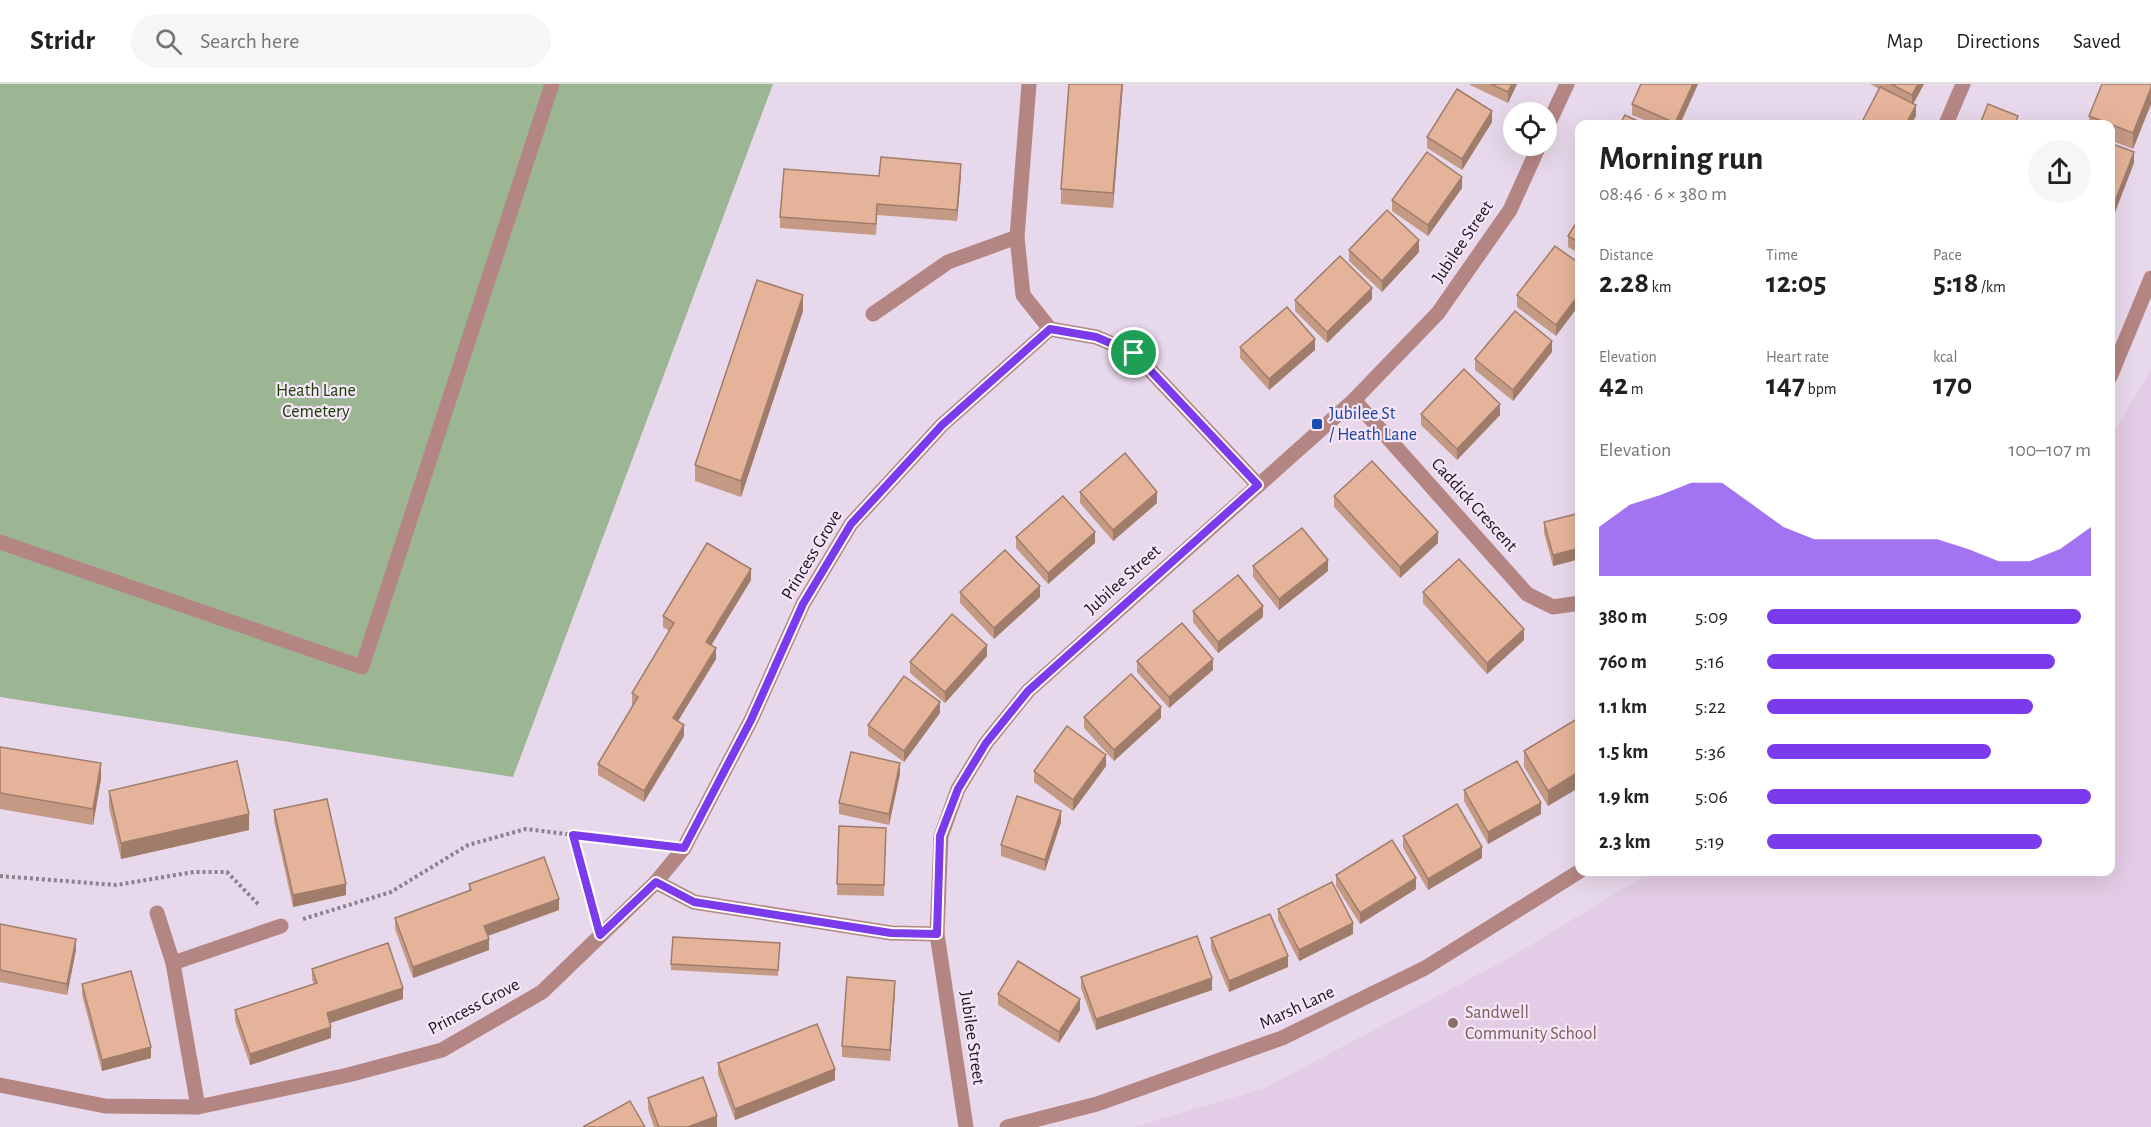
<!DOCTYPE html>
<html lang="en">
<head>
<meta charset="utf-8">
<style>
  :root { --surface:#fff; --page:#f6f6f6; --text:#222; --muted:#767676; --line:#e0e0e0; --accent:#7c3aed }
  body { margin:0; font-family:"Alegreya Sans",sans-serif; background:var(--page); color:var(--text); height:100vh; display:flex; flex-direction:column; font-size:22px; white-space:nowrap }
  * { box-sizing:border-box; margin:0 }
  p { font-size:20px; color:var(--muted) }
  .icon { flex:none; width:33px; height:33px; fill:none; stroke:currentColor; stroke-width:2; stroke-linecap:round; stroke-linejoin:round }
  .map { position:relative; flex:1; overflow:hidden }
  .panel { position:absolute; left:1575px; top:36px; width:540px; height:756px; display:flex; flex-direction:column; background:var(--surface); border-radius:12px; box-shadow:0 6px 24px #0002 }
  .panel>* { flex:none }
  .controls { position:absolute; left:1503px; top:18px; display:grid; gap:12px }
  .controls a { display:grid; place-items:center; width:54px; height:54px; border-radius:50%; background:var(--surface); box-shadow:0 6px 24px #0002; font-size:30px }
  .pin { position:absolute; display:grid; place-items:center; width:51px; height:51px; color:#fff; margin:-26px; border:3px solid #fff; border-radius:50%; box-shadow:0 2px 6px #0007 }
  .round { display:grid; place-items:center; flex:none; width:63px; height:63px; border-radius:32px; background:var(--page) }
  .summary { display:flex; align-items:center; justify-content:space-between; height:102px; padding:0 24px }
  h1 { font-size:33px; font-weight:600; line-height:45px }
  .figures { display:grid; grid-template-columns:repeat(3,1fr); gap:9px; height:102px; padding:6px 24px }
  .figures div { display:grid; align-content:center }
  .figures b { font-size:30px; font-weight:600 }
  .figures small { font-size:16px; font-weight:400 }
  .figures p { font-size:16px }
  .chart { height:168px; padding:12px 24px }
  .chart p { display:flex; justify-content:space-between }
  .chart svg { width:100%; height:108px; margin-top:6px; fill:var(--accent); opacity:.7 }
  ul { padding:0 24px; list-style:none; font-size:20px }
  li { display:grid; grid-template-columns:96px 72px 1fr; align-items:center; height:45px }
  li i { height:15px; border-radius:8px; background:var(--accent) }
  header { display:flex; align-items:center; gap:36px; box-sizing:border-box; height:84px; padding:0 30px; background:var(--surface); border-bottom:2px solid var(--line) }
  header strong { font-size:28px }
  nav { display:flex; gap:33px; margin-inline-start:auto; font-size:21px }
  .search { width:420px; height:54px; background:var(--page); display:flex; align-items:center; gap:15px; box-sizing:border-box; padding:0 21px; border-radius:33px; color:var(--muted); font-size:22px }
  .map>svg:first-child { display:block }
</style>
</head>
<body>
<header>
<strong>Stridr</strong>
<div class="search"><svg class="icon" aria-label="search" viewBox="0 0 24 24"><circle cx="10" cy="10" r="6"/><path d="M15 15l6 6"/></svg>Search here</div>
<nav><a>Map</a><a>Directions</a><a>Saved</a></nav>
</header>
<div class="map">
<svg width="2151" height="1043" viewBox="0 0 2151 1043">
  <rect width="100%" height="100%" fill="#e8d8eb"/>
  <path fill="#e3cde6" d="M2151,285V1043H1134L1265,1004L1509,874L1651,788H2110L2111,352Z"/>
  <path fill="#9cb694" d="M0,0H773L513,693L0,613Z"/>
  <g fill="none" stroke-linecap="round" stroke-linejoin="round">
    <g stroke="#8c818f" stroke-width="4" stroke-dasharray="3 3" stroke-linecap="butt">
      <path d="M573,751L593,825"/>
      <path d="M0,792L116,801L194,788H227L260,822"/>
      <path d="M303,835L391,808L468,761L526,745L654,761"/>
    </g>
    <path stroke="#b48683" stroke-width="15" d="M0,458L362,583L552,0"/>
    <g stroke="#b48683" stroke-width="15">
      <path d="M1029,0L1017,153L1023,211L1050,245"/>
      <path d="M1946,40L1963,0"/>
      <path d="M1546,45L1567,0"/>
      <path d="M873,230L948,178L1017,153"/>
      <path d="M2110,293L2151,194"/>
      <path d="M1354,316L1527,510L1553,523L1580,519"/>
      <path d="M157,829L173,879L198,1023"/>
      <path d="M937,850L891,849L694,818L656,798L684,764L751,636L803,520L851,440L942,341L1050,245L1096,253L1134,269L1258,401"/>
      <path d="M173,879L281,842"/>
      <path d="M0,1001L105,1022L198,1023L348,991L442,966L542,908L656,798"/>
      <path d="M966,1043L937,850L941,752L958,705L986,659L1028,607L1354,316L1438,229L1510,126L1539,62"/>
      <path d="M1007,1043L1097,1020L1282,954L1425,884L1580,787"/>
    </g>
  </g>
  <g fill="#c59a84">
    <path d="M1123,0L1113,124L1061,120V105Z"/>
    <path d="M1470,0H1517L1508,19L1470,1Z"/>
    <path d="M1641,0H1698L1680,40H1654L1632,31V20Z"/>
    <path d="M1870,0H1924L1913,20L1916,32L1911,40H1861L1879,5Z"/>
    <path d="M2151,0V20L2133,65L2110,56V40H2089V32Z"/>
    <path d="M1492,38L1462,86L1427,64V53Z"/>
    <path d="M961,91L957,137L877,131L876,151L780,144V133L879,92Z"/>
    <path d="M1462,104L1428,152L1392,127V116Z"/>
    <path d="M1580,133V170L1568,163V152Z"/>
    <path d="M1349,166L1419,168L1382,208L1349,177Z"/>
    <path d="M1580,180L1556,252L1517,223V211Z"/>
    <path d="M1372,215L1327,259L1295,227V216Z"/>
    <path d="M803,227L741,413L695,397V381Z"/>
    <path d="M1240,263L1315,266L1269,306L1240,274Z"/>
    <path d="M1552,268L1513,317L1475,286V275Z"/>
    <path d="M1421,330L1500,331L1457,376L1421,341Z"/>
    <path d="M1080,408L1157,419L1113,457L1080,419Z"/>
    <path d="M1334,412L1438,459L1400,494L1334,423Z"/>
    <path d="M1580,429V475L1553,482L1544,449V438Z"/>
    <path d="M1016,453L1095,459L1048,500L1016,464Z"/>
    <path d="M1253,482L1328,487L1279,526L1253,493Z"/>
    <path d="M751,496L711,561L716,575L678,637L684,652L644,718L598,691V680L633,621L632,620V609L669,547L663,543V532Z"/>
    <path d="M960,508L1040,513L994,555L960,519Z"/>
    <path d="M1423,508L1524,556L1487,590L1423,519Z"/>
    <path d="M1193,527L1263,533L1218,569L1193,538Z"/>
    <path d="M987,572L945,619L910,589V578Z"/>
    <path d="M1137,577L1213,586L1169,624L1137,588Z"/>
    <path d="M940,629L904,678L868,652V641Z"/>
    <path d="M1084,633L1161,634L1114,677L1084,644Z"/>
    <path d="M1580,633L1548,722L1524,683V667Z"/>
    <path d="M0,663L101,695L93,741L0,725Z"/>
    <path d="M1106,682L1073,727L1034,698V687Z"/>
    <path d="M900,690L889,741L839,730V719Z"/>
    <path d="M1464,706L1541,730L1488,760L1464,717Z"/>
    <path d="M109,707L249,746L121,775L109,723Z"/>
    <path d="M274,726L346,811L293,823L274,737Z"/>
    <path d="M1061,738L1045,787L1001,772V761Z"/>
    <path d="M886,744L884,812L837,811V800Z"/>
    <path d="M1403,752L1482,774L1428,806L1403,764Z"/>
    <path d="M1336,791L1416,805L1360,840L1336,802Z"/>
    <path d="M469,800L559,826L488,852L489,866L413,894L395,845V834L469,807Z"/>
    <path d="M1278,825L1353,850L1299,877L1278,836Z"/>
    <path d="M0,840L76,866L67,911L0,898Z"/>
    <path d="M1211,854L1288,883L1229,908L1211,865Z"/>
    <path d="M780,859L778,892L671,886V880Z"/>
    <path d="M312,885L403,915L330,939L331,954L250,981L235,937V926L314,900L312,896Z"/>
    <path d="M1081,893L1212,906L1096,946L1081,904Z"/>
    <path d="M82,900L151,974L102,987L82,911Z"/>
    <path d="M895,908L890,977L842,973V962Z"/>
    <path d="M998,910L1080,926L1059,959L998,921Z"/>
    <path d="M718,979L835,996L735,1036L718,990Z"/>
    <path d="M648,1014L717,1043H654L648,1025Z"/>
  </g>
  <g fill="#a07d6b">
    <path d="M1122,0H1123L1113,124V109Z"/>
    <path d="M1512,0H1517L1508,19V8Z"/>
    <path d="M1693,0H1698L1680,40H1675Z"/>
    <path d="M1918,0H1924L1912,22V11Z"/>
    <path d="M2151,4V20L2133,65V49Z"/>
    <path d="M1916,21V32L1911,40H1906Z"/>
    <path d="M1492,27V38L1462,86V75Z"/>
    <path d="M2134,68V79L2111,139V128Z"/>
    <path d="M961,80V91L957,137V126Z"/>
    <path d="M1462,93V104L1428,152V141Z"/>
    <path d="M1419,156V168L1382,208V197Z"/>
    <path d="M1372,204V215L1327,259V248Z"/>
    <path d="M1580,209V220L1556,252V241Z"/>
    <path d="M803,211V227L741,413V397Z"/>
    <path d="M1315,255V266L1269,306V295Z"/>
    <path d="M1552,257V268L1513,317V306Z"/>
    <path d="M1500,320V331L1457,376V365Z"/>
    <path d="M1157,408V419L1113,457V446Z"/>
    <path d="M1095,448V459L1048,500V489Z"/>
    <path d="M1438,448V459L1400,494V483Z"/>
    <path d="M1580,464V475L1553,482V471Z"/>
    <path d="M1328,476V487L1279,526V515Z"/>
    <path d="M751,485V496L706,570V558Z"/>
    <path d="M1040,502V513L994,555V544Z"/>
    <path d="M1263,522V533L1218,569V558Z"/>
    <path d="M1524,545V556L1487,590V579Z"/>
    <path d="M987,561V572L945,619V608Z"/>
    <path d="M716,564V575L673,645V634Z"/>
    <path d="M1213,575V586L1169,624V613Z"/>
    <path d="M940,618V629L904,678V667Z"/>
    <path d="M1161,623V634L1114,677V666Z"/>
    <path d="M684,641V652L644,718V707Z"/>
    <path d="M1106,671V682L1073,727V716Z"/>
    <path d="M101,679V695L93,741V725Z"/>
    <path d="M900,679V690L889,741V730Z"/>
    <path d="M1580,687V703L1548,722V707Z"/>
    <path d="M1541,719V730L1488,760V748Z"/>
    <path d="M1061,727V738L1045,787V776Z"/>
    <path d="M249,730V746L121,775V759Z"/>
    <path d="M1482,763V774L1428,806V795Z"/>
    <path d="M1416,794V805L1360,840V829Z"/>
    <path d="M346,800V811L293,823V811Z"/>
    <path d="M559,815V826L484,853V842Z"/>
    <path d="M1353,839V850L1299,877V866Z"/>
    <path d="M76,855V866L67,911V900Z"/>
    <path d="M489,855V866L413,894V883Z"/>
    <path d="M1288,872V883L1229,908V897Z"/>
    <path d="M1212,894V906L1096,946V935Z"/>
    <path d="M895,897V908L890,977V966Z"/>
    <path d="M403,904V915L327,940V929Z"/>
    <path d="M1080,915V926L1059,959V948Z"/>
    <path d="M331,943V954L250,981V970Z"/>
    <path d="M151,963V974L102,987V976Z"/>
    <path d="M835,985V996L735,1036V1025Z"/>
    <path d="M717,1032V1043H688Z"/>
  </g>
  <g fill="#e5b399" stroke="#a07d6b" stroke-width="1.5">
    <path d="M1069,0H1122L1113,109L1061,105Z"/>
    <path d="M1491,0H1512L1508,8Z"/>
    <path d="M1641,0H1693L1675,39L1632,20Z"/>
    <path d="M1891,0H1918L1912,11Z"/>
    <path d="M2102,0H2151V4L2133,49L2089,32Z"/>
    <path d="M1880,3L1916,21L1906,40H1861Z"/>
    <path d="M1457,5L1492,27L1462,75L1427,53Z"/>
    <path d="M1988,20L2018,32L2015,40H1980Z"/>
    <path d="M1625,31L1644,40H1620Z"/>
    <path d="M2110,59L2134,68L2111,128H2110Z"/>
    <path d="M1427,68L1462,93L1428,141L1392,116Z"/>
    <path d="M881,73L961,80L957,126L877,120L876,140L780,133L784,85L879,92Z"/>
    <path d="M1387,126L1419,156L1382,197L1349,166Z"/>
    <path d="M1580,133V159L1568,152Z"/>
    <path d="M1555,162L1580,180V209L1556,241L1517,211Z"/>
    <path d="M1340,172L1372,204L1327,248L1295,216Z"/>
    <path d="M757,196L803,211L741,397L695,381Z"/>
    <path d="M1287,223L1315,255L1269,295L1240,263Z"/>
    <path d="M1515,227L1552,257L1513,306L1475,275Z"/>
    <path d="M1464,285L1500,320L1457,365L1421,330Z"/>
    <path d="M1125,369L1157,408L1113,446L1080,408Z"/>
    <path d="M1372,377L1438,448L1400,483L1334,412Z"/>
    <path d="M1063,412L1095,448L1048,489L1016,453Z"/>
    <path d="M1580,429V464L1553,471L1544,438Z"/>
    <path d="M1302,444L1328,476L1279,515L1253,482Z"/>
    <path d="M707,459L751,485L706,558L716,564L673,634L684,641L644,707L598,680L638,613L632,609L674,539L663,532Z"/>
    <path d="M1005,466L1040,502L994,544L960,508Z"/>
    <path d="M1459,475L1524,545L1487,579L1423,508Z"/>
    <path d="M1238,491L1263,522L1218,558L1193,527Z"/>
    <path d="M952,530L987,561L945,608L910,578Z"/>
    <path d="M1182,539L1213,575L1169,613L1137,577Z"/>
    <path d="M1131,590L1161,623L1114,666L1084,633Z"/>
    <path d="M904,592L940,618L904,667L868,641Z"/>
    <path d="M1580,633V687L1548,707L1524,667Z"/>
    <path d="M1067,642L1106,671L1073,716L1034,687Z"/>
    <path d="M0,663L101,679L93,725L0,709Z"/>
    <path d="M851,668L900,679L889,730L839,719Z"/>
    <path d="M237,677L249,730L121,759L109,707Z"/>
    <path d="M1517,677L1541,719L1488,748L1464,706Z"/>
    <path d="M1017,712L1061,727L1045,776L1001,761Z"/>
    <path d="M327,715L346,800L293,811L274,726Z"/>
    <path d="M1457,720L1482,763L1428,795L1403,752Z"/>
    <path d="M839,742L886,744L884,801L837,800Z"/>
    <path d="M1392,756L1416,794L1360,829L1336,791Z"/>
    <path d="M544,773L559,815L484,842L489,855L413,883L395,834L471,806L469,800Z"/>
    <path d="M1332,798L1353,839L1299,866L1278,825Z"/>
    <path d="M1270,830L1288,872L1229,897L1211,854Z"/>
    <path d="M0,840L76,855L67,900L0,886Z"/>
    <path d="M1197,852L1212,894L1096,935L1081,893Z"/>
    <path d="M673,853L780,859L778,886L671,880Z"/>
    <path d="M388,859L403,904L327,929L331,943L250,970L235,926L317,899L312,885Z"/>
    <path d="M1018,877L1080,915L1059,948L998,910Z"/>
    <path d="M131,887L151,963L102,976L82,900Z"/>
    <path d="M847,893L895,897L890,966L842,962Z"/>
    <path d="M817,940L835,985L735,1025L718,979Z"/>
    <path d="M703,993L717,1032L688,1043H659L648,1014Z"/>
    <path d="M630,1017L645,1043H583Z"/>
  </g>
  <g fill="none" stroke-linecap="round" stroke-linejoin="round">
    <defs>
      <path id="route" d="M1050,245L1096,253L1134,269L1258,401L1028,607L986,659L958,705L940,752L937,850L891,849L694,818L656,798L600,851L573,751L684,764L751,636L803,520L851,440L942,341Z"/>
    </defs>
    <use href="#route" stroke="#fff" stroke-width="12"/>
    <use href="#route" stroke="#7c3aed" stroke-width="8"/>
  </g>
  <rect fill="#1a4fb4" stroke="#f6e5f8" stroke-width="2" x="1311" y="334" width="12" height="12" rx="3"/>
  <circle fill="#8d6e63" stroke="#f6e5f8" stroke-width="2" cx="1453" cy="939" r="6"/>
  <g text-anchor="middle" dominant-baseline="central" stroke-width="4.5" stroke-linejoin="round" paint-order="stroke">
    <g font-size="18" fill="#1a151b" stroke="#f6e5f8">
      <text transform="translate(1463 158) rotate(-56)">Jubilee Street</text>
      <text transform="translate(1474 421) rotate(48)">Caddick Crescent</text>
      <text transform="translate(812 471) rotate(-59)">Princess Grove</text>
      <text transform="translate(1123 496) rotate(-42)">Jubilee Street</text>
      <text transform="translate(474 923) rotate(-28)">Princess Grove</text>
      <text transform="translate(1297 924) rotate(-25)">Marsh Lane</text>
      <text transform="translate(972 954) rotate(82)">Jubilee Street</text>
    </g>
    <g font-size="18" fill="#174002" stroke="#f6e5f8">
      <text x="316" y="307">Heath Lane<tspan x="316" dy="21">Cemetery</tspan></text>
    </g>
    <g font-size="18" fill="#164399" stroke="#f6e5f8" text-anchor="start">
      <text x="1329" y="330">Jubilee St<tspan x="1329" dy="21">/ Heath Lane</tspan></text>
    </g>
    <g font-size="18" fill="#785e54" stroke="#f6e5f8" text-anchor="start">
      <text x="1465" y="929">Sandwell<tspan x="1465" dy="21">Community School</tspan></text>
    </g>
  </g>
</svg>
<div class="controls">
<a><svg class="icon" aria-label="locate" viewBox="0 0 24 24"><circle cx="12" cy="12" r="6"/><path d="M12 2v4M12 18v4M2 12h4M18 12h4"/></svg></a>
</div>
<div class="pin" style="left:1134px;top:269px;background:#1e9e55"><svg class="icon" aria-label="arrive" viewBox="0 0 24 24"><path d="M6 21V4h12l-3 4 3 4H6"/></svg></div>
<section class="panel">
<div class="summary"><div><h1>Morning run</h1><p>08:46 · 6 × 380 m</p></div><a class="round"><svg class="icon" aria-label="share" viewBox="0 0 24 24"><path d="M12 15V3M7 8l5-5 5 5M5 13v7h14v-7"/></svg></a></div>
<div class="figures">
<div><p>Distance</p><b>2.28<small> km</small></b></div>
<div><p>Time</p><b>12:05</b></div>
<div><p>Pace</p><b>5:18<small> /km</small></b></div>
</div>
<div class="figures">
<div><p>Elevation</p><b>42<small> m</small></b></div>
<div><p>Heart rate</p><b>147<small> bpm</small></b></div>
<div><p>kcal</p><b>170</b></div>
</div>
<div class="chart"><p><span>Elevation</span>100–107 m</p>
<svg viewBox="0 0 160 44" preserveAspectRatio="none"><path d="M0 44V24L10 15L20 11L30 6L40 6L50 15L60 24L70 29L80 29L90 29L100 29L110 29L120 33L130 38L140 38L150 33L160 24V44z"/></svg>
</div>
<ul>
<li><b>380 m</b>5:09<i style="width:97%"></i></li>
<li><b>760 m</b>5:16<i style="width:89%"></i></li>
<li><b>1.1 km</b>5:22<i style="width:82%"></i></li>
<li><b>1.5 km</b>5:36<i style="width:69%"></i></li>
<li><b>1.9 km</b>5:06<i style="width:100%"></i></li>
<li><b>2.3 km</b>5:19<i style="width:85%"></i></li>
</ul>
</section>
</div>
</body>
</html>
